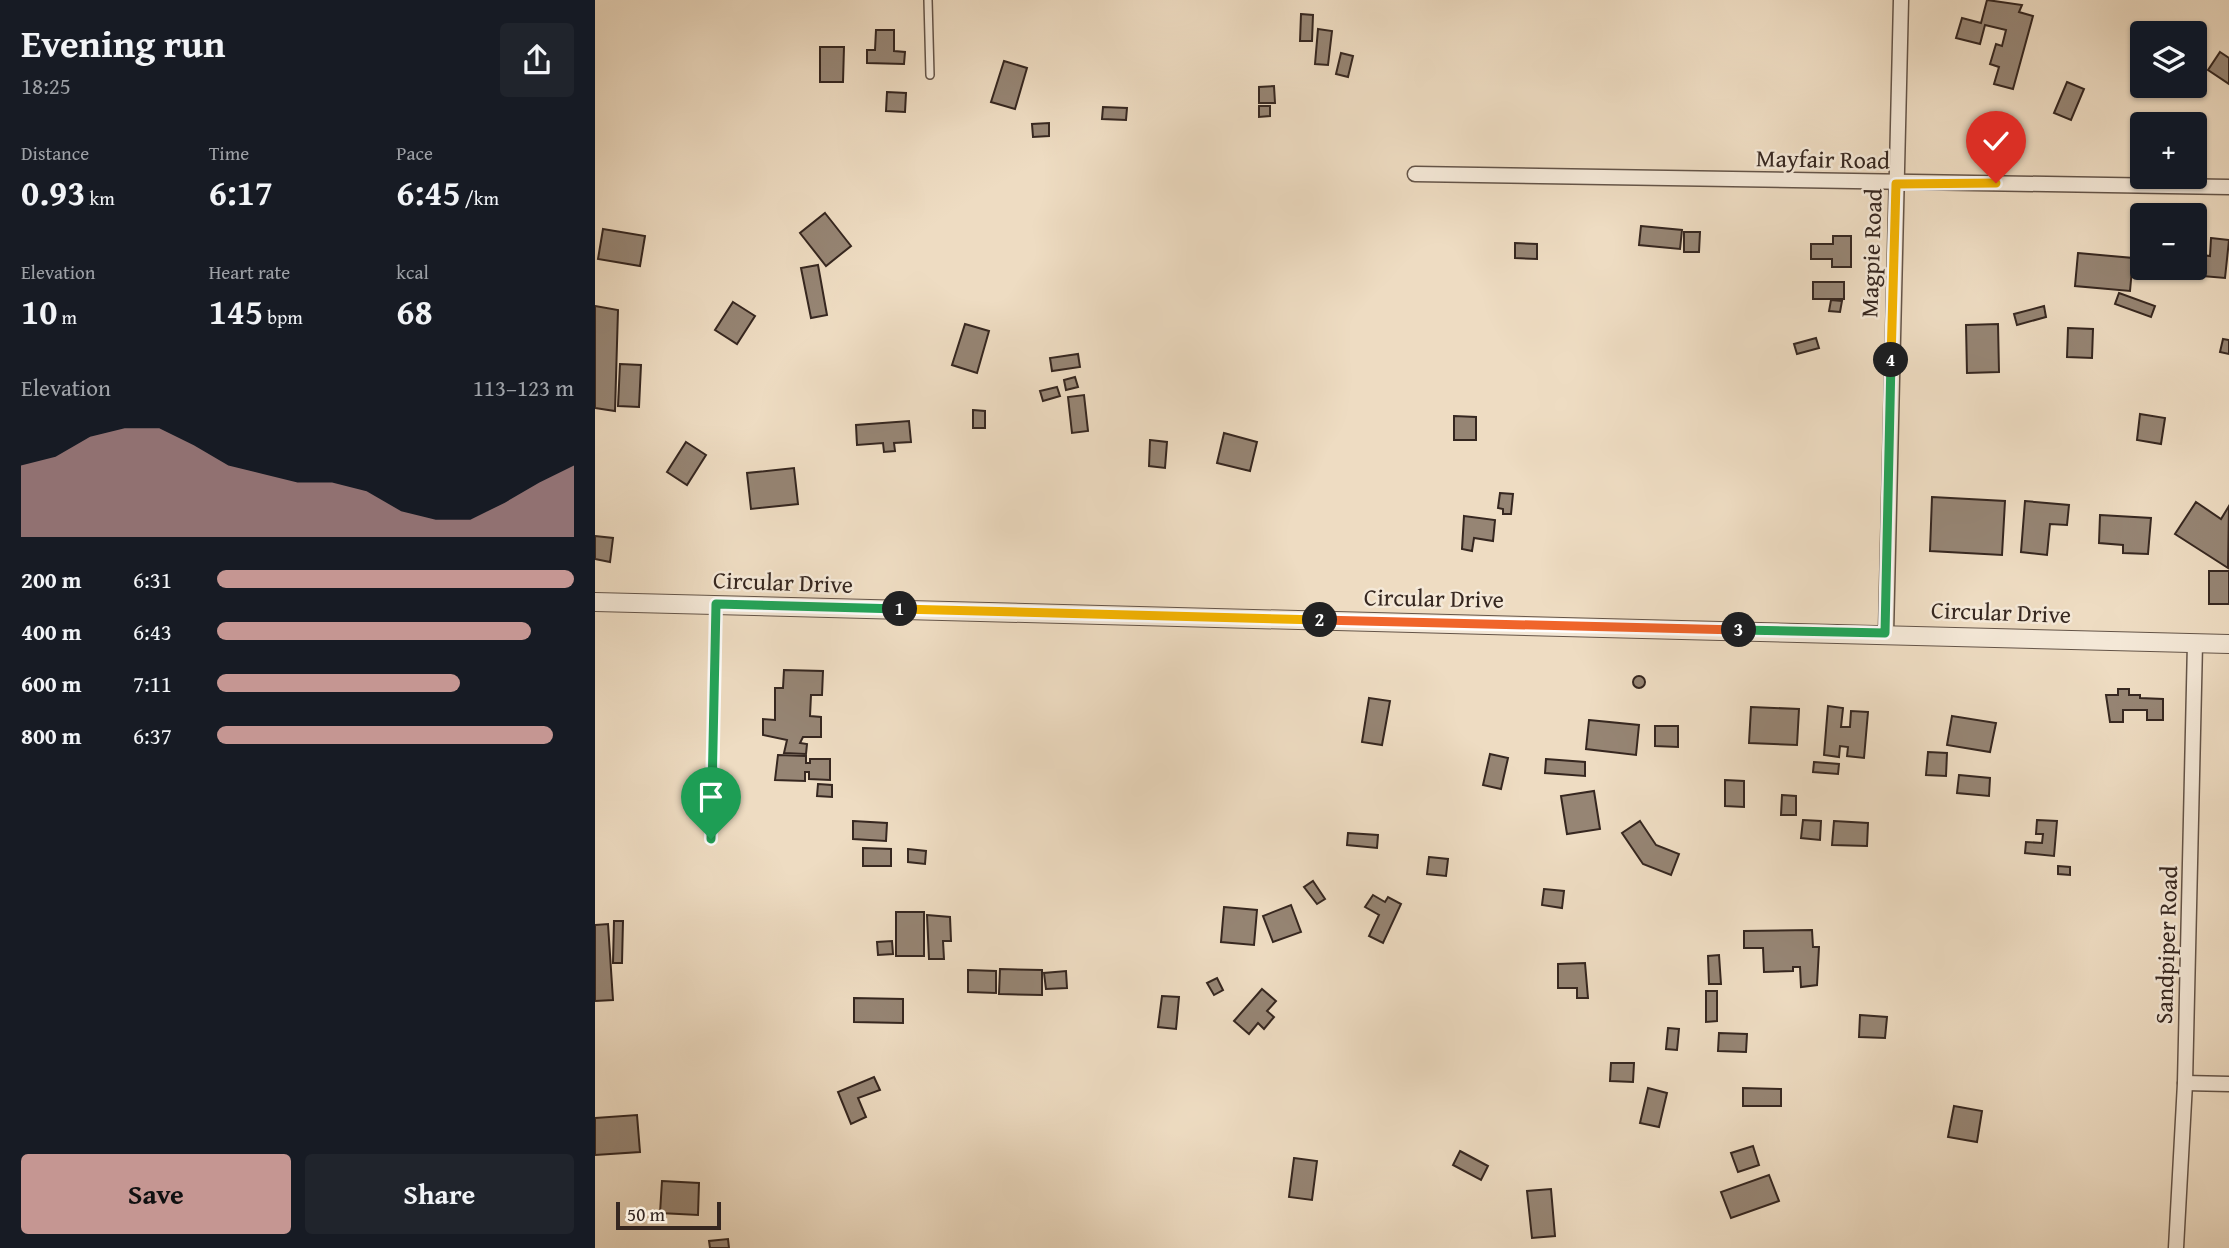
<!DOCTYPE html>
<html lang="en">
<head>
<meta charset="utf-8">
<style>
  :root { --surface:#171b24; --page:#20242c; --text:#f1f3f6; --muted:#9ea1a6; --accent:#c59692 }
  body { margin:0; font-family:"Gentium Book Plus",serif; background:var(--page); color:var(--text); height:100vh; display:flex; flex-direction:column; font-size:26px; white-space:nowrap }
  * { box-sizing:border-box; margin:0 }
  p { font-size:23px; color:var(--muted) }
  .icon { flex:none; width:38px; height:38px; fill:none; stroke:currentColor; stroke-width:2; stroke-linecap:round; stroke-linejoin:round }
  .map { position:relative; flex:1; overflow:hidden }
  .details { display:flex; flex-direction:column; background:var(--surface); width:595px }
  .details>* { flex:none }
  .fabs { position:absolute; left:1535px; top:21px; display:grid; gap:14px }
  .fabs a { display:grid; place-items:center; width:77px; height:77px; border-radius:7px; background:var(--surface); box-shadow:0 2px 5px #0004; font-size:35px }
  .scale { position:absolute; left:21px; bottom:18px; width:105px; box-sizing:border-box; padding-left:7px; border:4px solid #362720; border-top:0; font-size:19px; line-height:24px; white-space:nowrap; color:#362720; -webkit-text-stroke:5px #f4e8d7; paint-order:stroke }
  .pin { position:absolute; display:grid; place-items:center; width:60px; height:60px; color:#fff; margin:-72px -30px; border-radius:50% 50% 50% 0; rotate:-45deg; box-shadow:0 0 7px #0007 }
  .pin .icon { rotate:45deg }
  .km { position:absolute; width:35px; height:35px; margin:-18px; border-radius:50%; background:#222; color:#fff; font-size:19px; line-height:35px; text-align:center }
  .round { display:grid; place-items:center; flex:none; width:74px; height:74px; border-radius:7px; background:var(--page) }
  .headline { display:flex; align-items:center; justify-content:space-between; height:119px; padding:0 21px }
  h1 { font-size:38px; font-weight:800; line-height:52px }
  .stats { display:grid; grid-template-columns:repeat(3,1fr); gap:10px; height:119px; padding:7px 21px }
  .stats div { display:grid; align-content:center }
  .stats b { font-size:35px; font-weight:800 }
  .stats small { font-size:19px; font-weight:400 }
  .stats p { font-size:19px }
  .chart { height:196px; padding:14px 21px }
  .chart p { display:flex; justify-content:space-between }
  .chart svg { width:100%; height:126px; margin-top:7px; fill:var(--accent); opacity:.7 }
  .primary-button { display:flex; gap:14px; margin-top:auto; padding:14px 21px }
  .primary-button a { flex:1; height:80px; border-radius:7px; background:var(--accent); color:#111; font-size:28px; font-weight:800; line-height:80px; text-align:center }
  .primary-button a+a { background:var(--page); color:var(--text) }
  ul { padding:0 21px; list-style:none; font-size:23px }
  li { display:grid; grid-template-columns:112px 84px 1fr; align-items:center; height:52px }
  li i { height:18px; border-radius:9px; background:var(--accent) }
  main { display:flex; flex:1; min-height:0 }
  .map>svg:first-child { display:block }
</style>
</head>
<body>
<main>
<section class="details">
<div class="headline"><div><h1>Evening run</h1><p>18:25</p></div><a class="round"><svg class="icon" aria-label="share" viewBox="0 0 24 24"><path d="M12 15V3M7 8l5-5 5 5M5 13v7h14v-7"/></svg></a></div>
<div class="stats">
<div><p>Distance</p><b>0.93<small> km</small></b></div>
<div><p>Time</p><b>6:17</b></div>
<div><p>Pace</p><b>6:45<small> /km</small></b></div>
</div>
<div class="stats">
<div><p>Elevation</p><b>10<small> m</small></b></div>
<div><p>Heart rate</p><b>145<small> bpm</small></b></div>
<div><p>kcal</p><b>68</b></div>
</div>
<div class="chart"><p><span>Elevation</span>113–123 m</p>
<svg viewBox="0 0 160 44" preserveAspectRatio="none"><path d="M0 44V19L10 16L20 9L30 6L40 6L50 12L60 19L70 22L80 25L90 25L100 28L110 35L120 38L130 38L140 32L150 25L160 19V44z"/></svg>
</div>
<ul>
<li><b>200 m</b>6:31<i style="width:100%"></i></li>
<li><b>400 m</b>6:43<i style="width:88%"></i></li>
<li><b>600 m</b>7:11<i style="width:68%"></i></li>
<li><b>800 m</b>6:37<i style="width:94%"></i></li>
</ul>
<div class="primary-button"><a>Save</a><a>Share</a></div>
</section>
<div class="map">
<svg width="1634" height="1248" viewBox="0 0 1634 1248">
  <rect width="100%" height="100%" fill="#eedcc2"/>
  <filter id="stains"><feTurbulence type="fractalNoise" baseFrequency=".00286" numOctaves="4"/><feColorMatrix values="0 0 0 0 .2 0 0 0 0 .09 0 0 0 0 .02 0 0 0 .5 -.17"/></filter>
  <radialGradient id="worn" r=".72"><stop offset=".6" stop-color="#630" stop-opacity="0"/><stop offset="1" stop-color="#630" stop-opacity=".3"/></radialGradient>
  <g fill="#968574" stroke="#362720" stroke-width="2">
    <path d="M1392,0L1427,5L1424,12L1438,16L1418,89L1399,84L1404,67L1395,64L1401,44L1407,46L1411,30L1390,25L1385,44L1361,38L1367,18L1386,23Z"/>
    <path d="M706,14L718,15L717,41H705Z"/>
    <path d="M723,29L737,31L733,65L720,64Z"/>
    <path d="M281,30H299V51L310,52L309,64L272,63V50H280Z"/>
    <path d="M225,47H249L248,82H225Z"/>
    <path d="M1625,52L1634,58V84L1613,70Z"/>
    <path d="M746,53L758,56L753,77L741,74Z"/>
    <path d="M409,61L432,68L420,109L396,102Z"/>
    <path d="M1472,82L1489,89L1476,120L1459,113Z"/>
    <path d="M679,86L680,103H664V87Z"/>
    <path d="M292,92L311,93L310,112L291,111Z"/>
    <path d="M664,106H675V116L664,117Z"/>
    <path d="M508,107L532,108L531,120L507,119Z"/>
    <path d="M454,123V136L438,137L437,124Z"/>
    <path d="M230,213L256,246L231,266L205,233Z"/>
    <path d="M1046,226L1087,230L1085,249L1044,245Z"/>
    <path d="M8,229L50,236L45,266L3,259Z"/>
    <path d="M1089,232H1105L1104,252H1089Z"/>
    <path d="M1238,236H1256V267H1237V259H1216V244H1238Z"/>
    <path d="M1616,238L1634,240L1630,278L1584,274V268H1600V254L1615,256Z"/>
    <path d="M920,243L942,244V259L920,258Z"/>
    <path d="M1483,253L1538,258L1535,291L1480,286Z"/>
    <path d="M223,265L232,315L216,318L206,268Z"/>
    <rect x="1218" y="282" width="31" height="17"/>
    <path d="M1524,293L1560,306L1556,317L1520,304Z"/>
    <path d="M1236,300L1247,301L1245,312L1234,311Z"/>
    <path d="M138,302L160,316L142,344L120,330Z"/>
    <path d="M0,306L23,310L20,411L0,408Z"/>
    <path d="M1449,306L1451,317L1422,325L1419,314Z"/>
    <path d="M370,324L394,331L382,373L357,365Z"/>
    <path d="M1403,324L1404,372L1372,373L1371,325Z"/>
    <path d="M1473,328L1498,329L1497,358L1472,357Z"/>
    <path d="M1221,338L1224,348L1202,354L1199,344Z"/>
    <path d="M1628,339L1634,340V354L1625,352Z"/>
    <path d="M483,354L485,367L457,371L455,358Z"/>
    <path d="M25,364L46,365L44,407L23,406Z"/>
    <path d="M480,377L483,387L471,390L469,380Z"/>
    <path d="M462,387L465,396L448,401L445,391Z"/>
    <path d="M489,395L493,431L477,433L473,397Z"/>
    <path d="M378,410L390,411V428H378Z"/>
    <path d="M1545,414L1570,418L1566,444L1542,440Z"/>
    <path d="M859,416L881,417V440H859Z"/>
    <path d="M314,421L316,442L299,443L300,451L289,452L288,443L262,445L261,425Z"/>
    <path d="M629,433L662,442L655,471L622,463Z"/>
    <path d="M555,440L572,442L570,468L554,466Z"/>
    <path d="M91,442L111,455L92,485L72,472Z"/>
    <path d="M199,468L203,504L156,509L152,473Z"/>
    <path d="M905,493L918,494L916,514H908V509L903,508Z"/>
    <path d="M1337,497L1410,501L1407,555L1335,551Z"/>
    <path d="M1430,501L1474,505L1472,525L1455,524L1452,555L1426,552Z"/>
    <path d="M1601,502L1626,519L1634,506L1633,568L1580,534Z"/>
    <path d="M1505,515L1556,518L1553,554L1528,553V545L1504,543Z"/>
    <path d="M869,516L900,520L898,541L879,538L877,551L867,549Z"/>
    <path d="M0,536L18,538L15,562L0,559Z"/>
    <rect x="1614" y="571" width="20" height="33"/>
    <path d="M189,670L228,671L227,695H216L215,716L226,717V737H208L205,743L212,744L211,754L189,753L192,740L168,735V719L180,720V688H188Z"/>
    <circle cx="1044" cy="682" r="6"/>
    <path d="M1523,689H1534V695H1545V698L1568,699V720H1552V710H1528V722H1515L1511,695H1523Z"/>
    <path d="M774,698L795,701L787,745L767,742Z"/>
    <path d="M1233,706L1248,708L1246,727H1255L1256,711L1273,712L1269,758L1252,756L1253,747L1245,746L1244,757L1229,755Z"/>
    <path d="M1156,707L1204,709L1202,745L1154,743Z"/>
    <path d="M1357,716L1401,723L1395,752L1352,745Z"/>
    <path d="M994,720L1044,725L1041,755L991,749Z"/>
    <path d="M1060,726H1083V747L1060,746Z"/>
    <path d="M1333,752L1352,753L1351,776L1331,775Z"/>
    <path d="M895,754L913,758L906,789L888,785Z"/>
    <path d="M183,755L211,756V763H215V759H235V780L214,779V772H210V781L180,780Z"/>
    <path d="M951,759L990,762V776L950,773Z"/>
    <path d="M1219,762L1244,764L1243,774L1218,772Z"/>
    <path d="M1364,775L1395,778L1394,796L1362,793Z"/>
    <path d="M1130,780L1149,781V807L1130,806Z"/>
    <path d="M223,784L237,785V797L222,796Z"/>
    <path d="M999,791L1005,829L972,834L966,796Z"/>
    <path d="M1187,795L1201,796V815H1186Z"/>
    <path d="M1208,820L1226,821L1225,840L1206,838Z"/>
    <path d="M1442,820L1462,821L1459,856L1430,853L1431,842L1447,843L1448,834H1441Z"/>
    <path d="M258,821L292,823L291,841L258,839Z"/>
    <path d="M1045,821L1061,845L1084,854L1076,875L1048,864L1027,833Z"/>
    <path d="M1239,821L1273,823L1272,846L1237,845Z"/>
    <path d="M753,833L783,835L782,848L752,845Z"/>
    <path d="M268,848L296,849V866H268Z"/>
    <path d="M313,849L331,851L330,864L313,862Z"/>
    <path d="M834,857L853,859L851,876L832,874Z"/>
    <path d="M1463,866L1475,867V875L1463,874Z"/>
    <path d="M718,881L730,899L722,904L709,887Z"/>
    <path d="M949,889L969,891L967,908L947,905Z"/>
    <path d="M778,895L790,902L793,897L806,904L788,943L774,936L784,915L770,907Z"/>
    <path d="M696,905L706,932L678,942L668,916Z"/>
    <path d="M629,907L662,910L659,945L626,942Z"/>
    <rect x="301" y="912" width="28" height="44"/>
    <path d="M332,915L355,917L356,941H348L349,959H334Z"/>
    <path d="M19,921H28L27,963H18Z"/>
    <path d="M13,924L18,1000L0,1001V925Z"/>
    <path d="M1217,930L1218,947H1224L1222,985L1206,987L1205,967H1198V971L1169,972L1168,948H1149V931Z"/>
    <path d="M297,941L298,954L283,955L282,942Z"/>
    <path d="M1124,955L1126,984H1114L1113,956Z"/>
    <path d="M990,963L993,998H982V988H963V964Z"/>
    <path d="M405,969L447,970V995L404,994Z"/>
    <path d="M373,970L401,971V993L373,992Z"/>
    <path d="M471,971L472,988L451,989L449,973Z"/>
    <path d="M622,978L628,990L619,995L612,983Z"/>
    <path d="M667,989L681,1001L672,1011L679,1017L669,1029L663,1023L654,1034L639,1021Z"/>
    <path d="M1111,991H1122V1021L1111,1022Z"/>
    <path d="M567,996L584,997L581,1029L563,1027Z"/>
    <path d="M259,998L308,999V1023L259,1022Z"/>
    <path d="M1265,1015L1292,1017L1290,1038L1264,1037Z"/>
    <path d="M1073,1028L1084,1029L1082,1050L1071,1049Z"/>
    <path d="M1124,1033L1152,1034L1151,1052L1123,1051Z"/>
    <path d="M1016,1063H1039L1038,1082L1015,1081Z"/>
    <path d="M279,1077L285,1090L263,1098L271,1117L256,1124L243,1092Z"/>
    <path d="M1053,1088L1072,1093L1064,1127L1045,1123Z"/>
    <path d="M1148,1088L1186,1089V1106H1148Z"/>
    <path d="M1359,1106L1387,1111L1382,1142L1353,1137Z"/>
    <path d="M42,1115L45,1152L0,1155V1118Z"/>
    <path d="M1158,1146L1164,1165L1143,1172L1136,1153Z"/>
    <path d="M865,1151L893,1166L886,1180L858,1165Z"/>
    <path d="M699,1158L722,1161L717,1200L694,1197Z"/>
    <path d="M1174,1175L1184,1201L1136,1218L1126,1192Z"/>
    <path d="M67,1181L104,1183L103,1215L65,1213Z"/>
    <path d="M956,1189L960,1236L937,1238L932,1191Z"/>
    <path d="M133,1239L134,1248H115L114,1241Z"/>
  </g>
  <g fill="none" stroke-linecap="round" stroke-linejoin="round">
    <defs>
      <g id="service">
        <path d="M333,0L335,75"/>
        <path d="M116,839L121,605"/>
      </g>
      <g id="minor">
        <path d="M820,174L1634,187"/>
        <path d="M1291,633L1306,0"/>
        <path d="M1590,1083L1634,1084"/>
        <path d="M1581,1248L1590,1083L1600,643"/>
      </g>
      <path id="tertiary" d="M0,602L1634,644"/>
    </defs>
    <use href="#service" stroke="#645448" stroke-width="10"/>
    <use href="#minor" stroke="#645448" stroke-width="17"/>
    <use href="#tertiary" stroke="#645448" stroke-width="20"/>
    <use href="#service" stroke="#f4e8d7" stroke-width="7"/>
    <use href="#minor" stroke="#f4e8d7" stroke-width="14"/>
    <use href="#tertiary" stroke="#f4e8d7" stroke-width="18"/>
  </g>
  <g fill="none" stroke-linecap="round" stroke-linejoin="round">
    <defs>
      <path id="split-1" d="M116,839L121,604L305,609"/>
      <path id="split-2" d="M305,609L725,620"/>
      <path id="split-3" d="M725,620L1144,630"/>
      <path id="split-4" d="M1144,630L1290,633L1296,360"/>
      <path id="split-5" d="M1296,360L1301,184L1401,183"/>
    </defs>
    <use href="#split-1" stroke="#fff" stroke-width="14"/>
    <use href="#split-2" stroke="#fff" stroke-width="14"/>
    <use href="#split-3" stroke="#fff" stroke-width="14"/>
    <use href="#split-4" stroke="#fff" stroke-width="14"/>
    <use href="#split-5" stroke="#fff" stroke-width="14"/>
    <use href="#split-1" stroke="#22a559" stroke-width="9"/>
    <use href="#split-2" stroke="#f5b400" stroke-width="9"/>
    <use href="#split-3" stroke="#f0652b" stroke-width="9"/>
    <use href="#split-4" stroke="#22a559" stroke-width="9"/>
    <use href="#split-5" stroke="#f5b400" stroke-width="9"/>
  </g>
  <g text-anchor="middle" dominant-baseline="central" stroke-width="5" stroke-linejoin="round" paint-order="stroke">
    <g font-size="24" fill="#362720" stroke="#f4e8d7">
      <text transform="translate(1228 159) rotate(1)">Mayfair Road</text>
      <text transform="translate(1276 253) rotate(-88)">Magpie Road</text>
      <text transform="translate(188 582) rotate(2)">Circular Drive</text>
      <text transform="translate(839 598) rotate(1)">Circular Drive</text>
      <text transform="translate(1406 612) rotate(2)">Circular Drive</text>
      <text transform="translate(1571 945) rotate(-88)">Sandpiper Road</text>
    </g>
  </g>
  <rect width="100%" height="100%" filter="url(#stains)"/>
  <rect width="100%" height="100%" fill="url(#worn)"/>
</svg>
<div class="fabs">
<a><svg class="icon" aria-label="layers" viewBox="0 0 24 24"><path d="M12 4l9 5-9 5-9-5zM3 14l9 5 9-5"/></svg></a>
<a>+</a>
<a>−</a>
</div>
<div class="scale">50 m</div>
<div class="pin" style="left:116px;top:839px;background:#1e9e55"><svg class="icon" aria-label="arrive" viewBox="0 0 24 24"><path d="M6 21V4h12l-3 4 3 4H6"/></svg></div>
<div class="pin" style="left:1401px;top:183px;background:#d93025"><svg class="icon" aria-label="check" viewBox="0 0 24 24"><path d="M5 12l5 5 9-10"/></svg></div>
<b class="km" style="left:305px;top:609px">1</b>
<b class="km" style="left:725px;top:620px">2</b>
<b class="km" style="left:1144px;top:630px">3</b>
<b class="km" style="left:1296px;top:360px">4</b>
</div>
</main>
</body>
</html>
